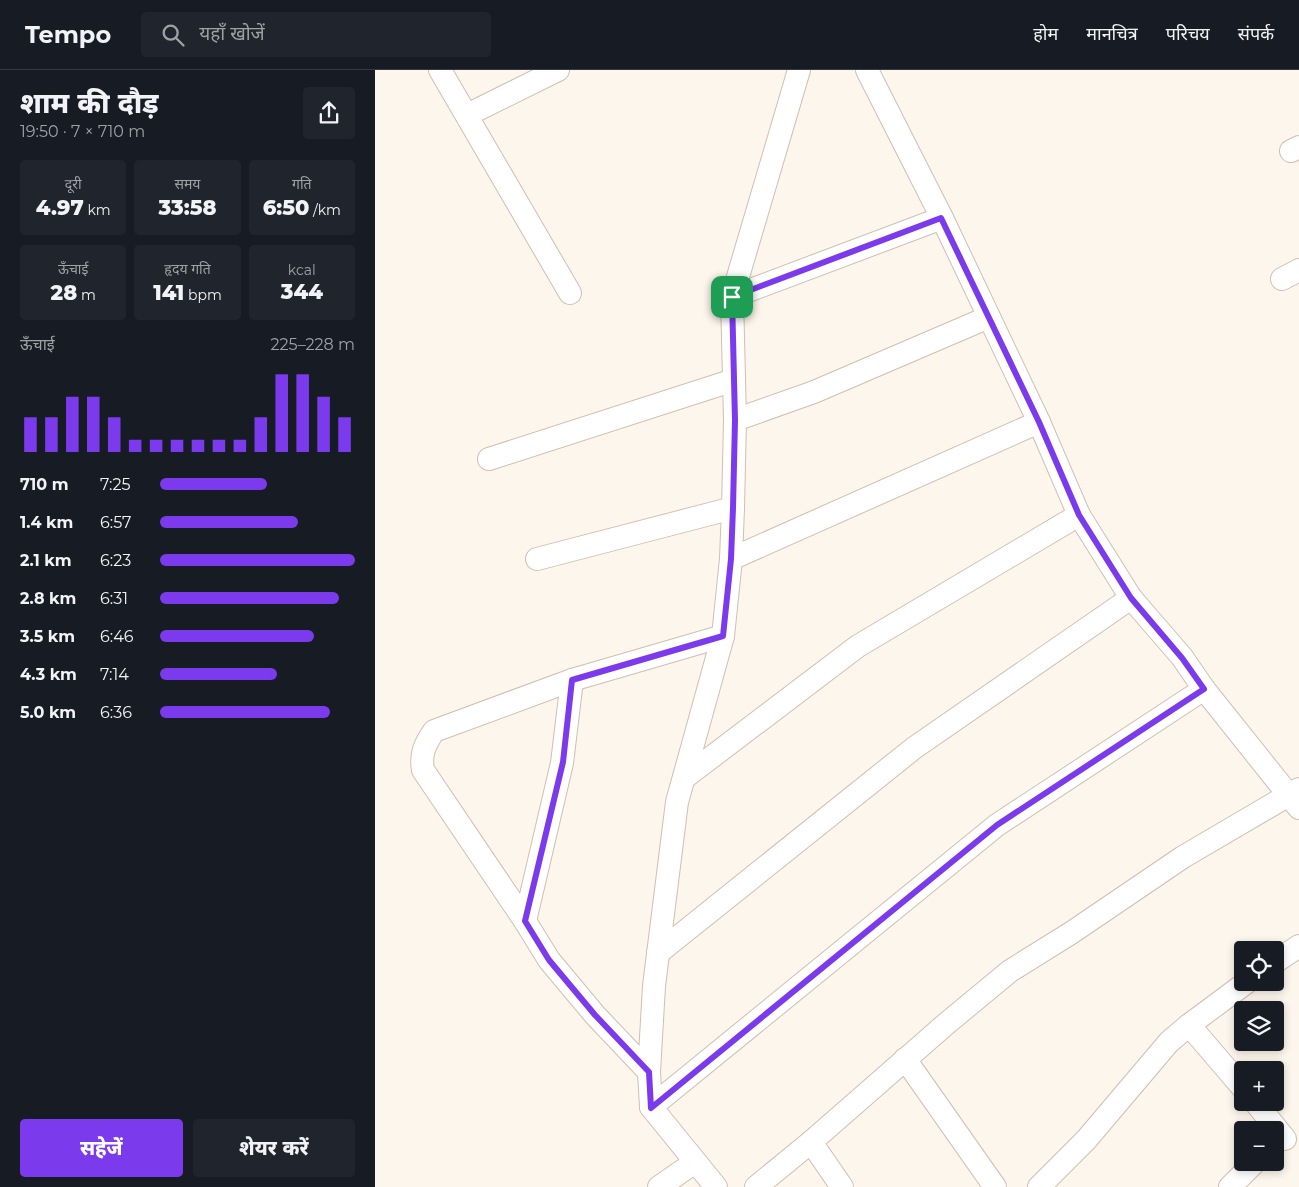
<!DOCTYPE html>
<html lang="hi">
<head>
<meta charset="utf-8">
<style>
  :root { --surface:#171b24; --page:#20242c; --text:#f1f3f6; --muted:#9ea1a6; --line:#363941; --accent:#7c3aed }
  body { margin:0; font-family:Montserrat,"Noto Sans Devanagari",sans-serif; background:var(--page); color:var(--text); height:100vh; display:flex; flex-direction:column; font-size:19px; white-space:nowrap }
  * { box-sizing:border-box; margin:0 }
  p { font-size:16px; color:var(--muted) }
  .icon { flex:none; width:28px; height:28px; fill:none; stroke:currentColor; stroke-width:2; stroke-linecap:round; stroke-linejoin:round }
  .map { position:relative; flex:1; overflow:hidden }
  .sheet { display:flex; flex-direction:column; background:var(--surface); width:375px }
  .sheet>* { flex:none }
  .fabs { position:absolute; left:859px; top:871px; display:grid; gap:10px }
  .fabs a { display:grid; place-items:center; width:50px; height:50px; border-radius:5px; background:var(--surface); box-shadow:0 2px 8px #0003; font-size:25px }
  .pin { position:absolute; display:grid; place-items:center; width:42px; height:42px; color:#fff; margin:-21px; border-radius:10px; box-shadow:0 2px 8px #0006 }
  .round { display:grid; place-items:center; flex:none; width:52px; height:52px; border-radius:5px; background:var(--page) }
  .headline { display:flex; align-items:center; justify-content:space-between; height:85px; padding:0 20px }
  h1 { font-size:28px; font-weight:800; line-height:38px }
  .stats { display:grid; grid-template-columns:repeat(3,1fr); gap:8px; height:85px; padding:5px 20px }
  .stats div { display:grid; align-content:center; border-radius:5px; background:var(--page); text-align:center }
  .stats b { font-size:21px; font-weight:800 }
  .stats small { font-size:14px; font-weight:400 }
  .stats p { font-size:14px }
  .chart { height:140px; padding:10px 20px }
  .chart p { display:flex; justify-content:space-between }
  .chart svg { width:100%; height:90px; margin-top:5px; stroke:var(--accent); stroke-width:6 }
  .primary-button { display:flex; gap:10px; margin-top:auto; padding:10px 20px }
  .primary-button a { flex:1; height:58px; border-radius:5px; background:var(--accent); color:#fff; font-size:20px; font-weight:800; line-height:58px; text-align:center }
  .primary-button a+a { background:var(--page); color:var(--text) }
  ul { padding:0 20px; list-style:none; font-size:16px }
  li { display:grid; grid-template-columns:80px 60px 1fr; align-items:center; height:38px }
  li i { height:12px; border-radius:6px; background:var(--accent) }
  header { display:flex; align-items:center; gap:30px; box-sizing:border-box; height:70px; padding:0 25px; background:var(--surface); border-bottom:1px solid var(--line) }
  header strong { font-size:24px }
  nav { display:flex; gap:28px; margin-inline-start:auto; font-size:18px }
  .search { width:350px; height:45px; background:var(--page); display:flex; align-items:center; gap:12px; box-sizing:border-box; padding:0 18px; border-radius:5px; color:var(--muted); font-size:19px }
  main { display:flex; flex:1; min-height:0 }
  .map>svg:first-child { display:block }
</style>
</head>
<body>
<header>
<strong>Tempo</strong>
<div class="search"><svg class="icon" aria-label="search" viewBox="0 0 24 24"><circle cx="10" cy="10" r="6"/><path d="M15 15l6 6"/></svg>यहाँ खोजें</div>
<nav><a>होम</a><a>मानचित्र</a><a>परिचय</a><a>संपर्क</a></nav>
</header>
<main>
<section class="sheet">
<div class="headline"><div><h1>शाम की दौड़</h1><p>19:50 · 7 × 710 m</p></div><a class="round"><svg class="icon" aria-label="share" viewBox="0 0 24 24"><path d="M12 15V3M7 8l5-5 5 5M5 13v7h14v-7"/></svg></a></div>
<div class="stats">
<div><p>दूरी</p><b>4.97<small> km</small></b></div>
<div><p>समय</p><b>33:58</b></div>
<div><p>गति</p><b>6:50<small> /km</small></b></div>
</div>
<div class="stats">
<div><p>ऊँचाई</p><b>28<small> m</small></b></div>
<div><p>हृदय गति</p><b>141<small> bpm</small></b></div>
<div><p>kcal</p><b>344</b></div>
</div>
<div class="chart"><p><span>ऊँचाई</span>225–228 m</p>
<svg viewBox="0 0 160 44" preserveAspectRatio="none"><path d="M5 44V27M15 44V27M25 44V17M35 44V17M45 44V27M55 44V38M65 44V38M75 44V38M85 44V38M95 44V38M105 44V38M115 44V27M125 44V6M135 44V6M145 44V17M155 44V27"/></svg>
</div>
<ul>
<li><b>710 m</b>7:25<i style="width:55%"></i></li>
<li><b>1.4 km</b>6:57<i style="width:71%"></i></li>
<li><b>2.1 km</b>6:23<i style="width:100%"></i></li>
<li><b>2.8 km</b>6:31<i style="width:92%"></i></li>
<li><b>3.5 km</b>6:46<i style="width:79%"></i></li>
<li><b>4.3 km</b>7:14<i style="width:60%"></i></li>
<li><b>5.0 km</b>6:36<i style="width:87%"></i></li>
</ul>
<div class="primary-button"><a>सहेजें</a><a>शेयर करें</a></div>
</section>
<div class="map">
<svg width="924" height="1117" viewBox="0 0 924 1117">
  <rect width="100%" height="100%" fill="#fdf6ec"/>
  <g fill="none" stroke-linecap="round" stroke-linejoin="round">
    <defs>
      <g id="minor">
        <path d="M65,0L195,223"/>
        <path d="M492,0L567,148L664,352L704,445L756,528L807,587L829,619L924,738"/>
        <path d="M92,45L183,0"/>
        <path d="M916,81L924,77"/>
        <path d="M907,209L924,200"/>
        <path d="M357,227L567,148"/>
        <path d="M360,350L439,322L614,247"/>
        <path d="M114,389L359,310"/>
        <path d="M162,489L358,438"/>
        <path d="M356,489L664,352"/>
        <path d="M309,708L483,576L704,445"/>
        <path d="M150,851L187,693L197,610"/>
        <path d="M283,883L539,678L756,528"/>
        <path d="M900,892L924,876"/>
        <path d="M814,955L868,1018"/>
        <path d="M530,989L620,1117"/>
        <path d="M274,1002L220,945L174,890L150,851L48,700C45,684 50,674 59,661L197,610L348,566"/>
        <path d="M880,1032L910,1069"/>
        <path d="M276,1037L622,755L829,619"/>
        <path d="M436,1072L467,1117"/>
        <path d="M284,1117L320,1092"/>
        <path d="M341,1117L276,1037L274,1002L279,916L302,732L348,566L356,489L358,438L360,350L357,227L424,0"/>
        <path d="M381,1117L436,1072L571,954L635,901L696,863L808,787L924,719"/>
        <path d="M664,1117L711,1070L794,972L814,955L872,912"/>
        <path d="M855,1117L880,1092"/>
      </g>
    </defs>
    <use href="#minor" stroke="#d1beb0" stroke-width="24"/>
    <use href="#minor" stroke="#fff" stroke-width="22"/>
  </g>
  <g fill="none" stroke-linecap="round" stroke-linejoin="round">
    <defs>
      <path id="route" d="M566,148L664,352L704,445L756,528L807,588L829,619L622,755L276,1038L274,1002L220,945L174,890L150,851L188,692L197,610L348,566L356,489L358,438L360,350L357,227Z"/>
    </defs>
    <use href="#route" stroke="#fff" stroke-width="10"/>
    <use href="#route" stroke="#7c3aed" stroke-width="6"/>
  </g>
</svg>
<div class="fabs">
<a><svg class="icon" aria-label="locate" viewBox="0 0 24 24"><circle cx="12" cy="12" r="6"/><path d="M12 2v4M12 18v4M2 12h4M18 12h4"/></svg></a>
<a><svg class="icon" aria-label="layers" viewBox="0 0 24 24"><path d="M12 4l9 5-9 5-9-5zM3 14l9 5 9-5"/></svg></a>
<a>+</a>
<a>−</a>
</div>
<div class="pin" style="left:357px;top:227px;background:#1e9e55"><svg class="icon" aria-label="arrive" viewBox="0 0 24 24"><path d="M6 21V4h12l-3 4 3 4H6"/></svg></div>
</div>
</main>
</body>
</html>
